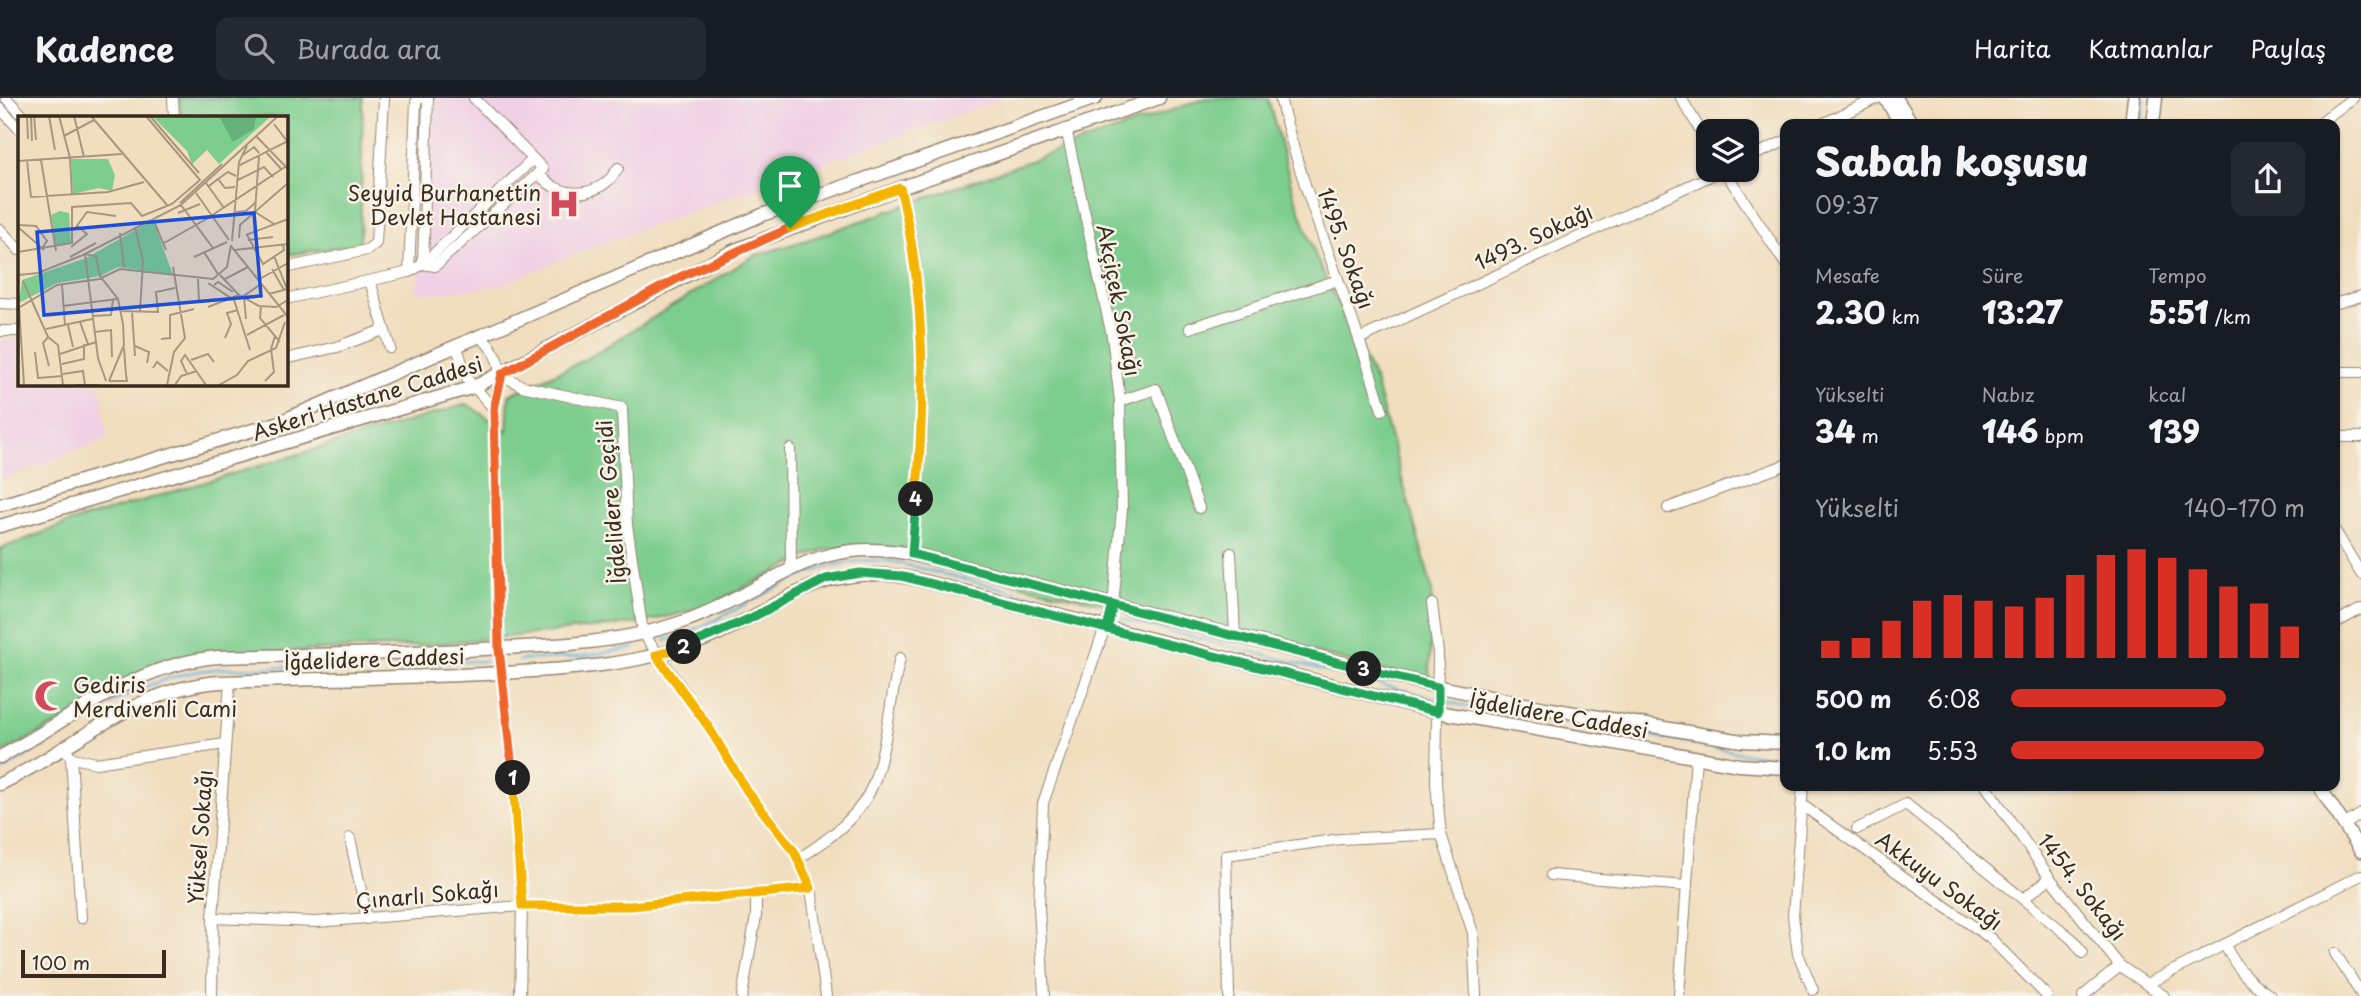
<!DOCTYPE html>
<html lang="tr">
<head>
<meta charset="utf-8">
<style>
  :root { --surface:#171b24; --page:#242831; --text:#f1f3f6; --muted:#9ea1a6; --line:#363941; --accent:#d93025 }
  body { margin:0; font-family:"Playpen Sans",sans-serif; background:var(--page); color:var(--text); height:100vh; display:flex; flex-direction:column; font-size:26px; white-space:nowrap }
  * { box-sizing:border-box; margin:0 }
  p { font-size:23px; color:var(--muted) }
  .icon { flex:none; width:38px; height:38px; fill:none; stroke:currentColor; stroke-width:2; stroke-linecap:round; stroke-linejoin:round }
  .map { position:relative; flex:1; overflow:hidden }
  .details { position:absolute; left:1780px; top:21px; width:560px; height:672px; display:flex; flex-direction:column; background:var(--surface); border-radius:14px; box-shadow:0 2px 5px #0004 }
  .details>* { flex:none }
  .controls { position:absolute; left:1696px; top:21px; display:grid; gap:14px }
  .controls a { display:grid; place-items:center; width:63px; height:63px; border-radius:14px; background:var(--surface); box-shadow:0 2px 5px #0004; font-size:35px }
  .scale { position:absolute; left:21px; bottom:18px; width:145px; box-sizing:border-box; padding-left:7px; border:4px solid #3b2a1e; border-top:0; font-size:19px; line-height:24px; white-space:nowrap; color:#3b2a1e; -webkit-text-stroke:5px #f7f3e8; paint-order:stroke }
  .pin { position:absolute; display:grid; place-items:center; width:60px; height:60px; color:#fff; margin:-72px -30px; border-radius:50% 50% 50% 0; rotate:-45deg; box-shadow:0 0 7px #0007 }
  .pin .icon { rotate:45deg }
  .km { position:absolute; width:35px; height:35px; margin:-18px; border-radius:50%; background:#222; color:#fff; font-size:19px; line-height:35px; text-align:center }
  .round { display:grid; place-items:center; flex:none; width:74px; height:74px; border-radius:14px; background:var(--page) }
  .head { display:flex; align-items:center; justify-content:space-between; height:119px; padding:0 35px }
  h1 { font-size:38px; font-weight:800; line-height:52px }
  .metrics { display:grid; grid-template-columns:repeat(3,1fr); gap:10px; height:119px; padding:7px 35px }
  .metrics div { display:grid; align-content:center }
  .metrics b { font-size:30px; font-weight:800 }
  .metrics small { font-size:19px; font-weight:400 }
  .metrics p { font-size:19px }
  .chart { height:196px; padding:14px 35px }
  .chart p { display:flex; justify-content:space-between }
  .chart svg { width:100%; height:126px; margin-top:7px; stroke:var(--accent); stroke-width:6 }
  ul { padding:0 35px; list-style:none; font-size:23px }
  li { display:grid; grid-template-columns:112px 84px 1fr; align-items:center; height:52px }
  li i { height:18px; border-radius:9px; background:var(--accent) }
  header { display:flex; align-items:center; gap:42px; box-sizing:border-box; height:98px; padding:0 35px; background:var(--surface); border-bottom:2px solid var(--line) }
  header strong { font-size:33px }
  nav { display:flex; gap:38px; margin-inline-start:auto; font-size:24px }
  .search { width:490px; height:63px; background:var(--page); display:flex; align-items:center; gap:18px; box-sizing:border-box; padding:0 24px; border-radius:14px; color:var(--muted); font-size:26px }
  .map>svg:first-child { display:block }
</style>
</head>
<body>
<header>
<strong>Kadence</strong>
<div class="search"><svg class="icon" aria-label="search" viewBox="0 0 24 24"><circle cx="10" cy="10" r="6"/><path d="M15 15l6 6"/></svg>Burada ara</div>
<nav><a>Harita</a><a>Katmanlar</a><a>Paylaş</a></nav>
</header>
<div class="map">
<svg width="2361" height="898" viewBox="0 0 2361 898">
  <rect width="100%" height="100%" fill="#f7f3e8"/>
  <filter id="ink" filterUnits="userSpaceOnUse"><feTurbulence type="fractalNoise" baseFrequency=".0143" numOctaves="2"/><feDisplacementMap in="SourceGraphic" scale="14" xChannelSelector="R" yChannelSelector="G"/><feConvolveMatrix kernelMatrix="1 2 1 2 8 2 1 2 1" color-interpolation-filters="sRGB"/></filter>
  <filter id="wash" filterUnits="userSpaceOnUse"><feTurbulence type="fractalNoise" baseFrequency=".00686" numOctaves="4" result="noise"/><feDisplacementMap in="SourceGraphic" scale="28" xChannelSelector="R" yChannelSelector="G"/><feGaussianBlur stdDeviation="1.57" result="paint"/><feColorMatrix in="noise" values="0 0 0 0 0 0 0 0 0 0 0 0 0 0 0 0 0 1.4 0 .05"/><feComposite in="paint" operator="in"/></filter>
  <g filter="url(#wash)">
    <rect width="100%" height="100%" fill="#f1debf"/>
    <g fill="#f0d0e4">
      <path d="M417,0H1005L585,152L498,188L418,196Z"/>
      <path d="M0,242H19V285H100L107,341L0,382Z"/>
    </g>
    <g fill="#7dcd8e" stroke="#5c7c56" stroke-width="2">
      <path d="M179,0H363L360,146L285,157V19H181Z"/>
      <path d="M1206,0H1268L1292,90L1317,162L1375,283L1432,490L1429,584L1256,540L851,448L828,451L807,458L706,509L641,525L414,548L188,558L0,656V451L71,424L467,306L507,333L509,297L584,262L754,158L813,140Z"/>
    </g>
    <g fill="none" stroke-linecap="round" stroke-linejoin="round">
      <g stroke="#5fb1da" stroke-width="2.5">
        <path d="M2142,26L2145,0"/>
        <path d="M1122,521L1434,600"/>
        <path d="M665,543C742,519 813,450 895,464L1100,515"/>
        <path d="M519,562L577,559L634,550"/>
        <path d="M1441,602C1510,620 1582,627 1653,638C1697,645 1739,658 1785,659"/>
        <path d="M0,674C69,634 133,578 215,571L485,563"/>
      </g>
    </g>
  </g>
  <g filter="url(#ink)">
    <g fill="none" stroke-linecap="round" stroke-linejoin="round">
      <defs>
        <g id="minor">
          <path d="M6,0L24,19"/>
          <path d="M173,0L174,19"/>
          <path d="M1280,0C1306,107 1351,207 1382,312"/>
          <path d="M1681,0L1708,45"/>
          <path d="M0,10L19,31"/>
          <path d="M1822,26L1878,0"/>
          <path d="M2318,26L2353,0"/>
          <path d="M1746,61L1785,43"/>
          <path d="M1724,72L1785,165"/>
          <path d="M538,75C560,103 601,101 618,70"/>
          <path d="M900,90L913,148L920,214L922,336L912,456"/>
          <path d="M0,131L19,152"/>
          <path d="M423,166L435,168L543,71L474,0"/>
          <path d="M423,166L428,0"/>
          <path d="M285,170L367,152L376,145L384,0"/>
          <path d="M409,174L416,4L420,0"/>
          <path d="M370,183L390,250"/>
          <path d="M285,201L409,174L423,166L533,61"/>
          <path d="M0,205L19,206"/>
          <path d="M2334,206L2361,198"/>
          <path d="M1190,230L1338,182"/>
          <path d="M0,233H19"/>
          <path d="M481,239C506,262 501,281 494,311L499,550L515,697L522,808L520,898"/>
          <path d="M1361,240L1723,72"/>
          <path d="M457,250L468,282L494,311"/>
          <path d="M285,261L337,249L383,232"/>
          <path d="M2334,274H2361"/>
          <path d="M502,277L522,288L622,310L627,427L643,535L708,628L747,693L794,753L811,790L826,898"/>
          <path d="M1120,303L1156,291L1199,410"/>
          <path d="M2334,339H2361"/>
          <path d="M790,351L791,471"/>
          <path d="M1668,410L1785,367"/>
          <path d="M2334,431L2361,476"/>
          <path d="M1231,455L1235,537"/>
          <path d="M1432,506L1438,555L1436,686L1441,736L1473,835L1476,898"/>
          <path d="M2334,526L2361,511"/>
          <path d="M61,650L73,660L96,665L225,646"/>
          <path d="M71,658L81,820"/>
          <path d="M1803,688L1793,818L1798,856L1813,892"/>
          <path d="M1986,688L2050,780L2120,868L2164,898"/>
          <path d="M1802,707L1990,840L2047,898"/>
          <path d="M2344,727L2361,716"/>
          <path d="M1857,731L1906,706L2072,841L2083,855"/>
          <path d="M350,740L367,821"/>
          <path d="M798,761C828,742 863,717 875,681C888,643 890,599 900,560"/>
          <path d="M1551,777L1687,788"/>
          <path d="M2023,801L2050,780"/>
          <path d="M213,820L316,824L522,808H630L811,790"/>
          <path d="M2225,847C2236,870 2249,884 2271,898"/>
          <path d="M2335,855L2361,896"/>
          <path d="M2147,886L2361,777"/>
          <path d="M212,898L213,820L230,583"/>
          <path d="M742,898L756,818V796"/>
          <path d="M1044,898L1039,809L1043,705L1113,507L1122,411L1120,303L1112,238L1066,31"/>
          <path d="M1229,898L1226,757L1341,741L1441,736"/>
          <path d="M1679,898L1696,659"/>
          <path d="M2083,898L2120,868"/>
        </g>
        <g id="tertiary">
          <path d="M1885,0L1901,26"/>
          <path d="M1896,0L1912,26"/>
          <path d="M2131,26L2134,0"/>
          <path d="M2153,26L2156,0"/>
          <path d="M0,407L277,325L762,117L1096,0"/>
          <path d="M0,428L474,289L735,152L900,90L1159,0"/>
          <path d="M0,659C72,621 134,566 218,559C306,557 395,556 483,551C550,548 619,546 682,524C776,491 811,433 921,458L1430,587L1545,610L1742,643L1785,645"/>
          <path d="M0,686C73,652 134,590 219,584C307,581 395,580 484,576C554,572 626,570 693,546C776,516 819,459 915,481L1438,614L1739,667L1785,670"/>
          <path d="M2319,688L2361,753"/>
        </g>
      </defs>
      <use href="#minor" stroke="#96846e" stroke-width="12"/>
      <use href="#tertiary" stroke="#96846e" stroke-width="15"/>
      <use href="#minor" stroke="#fff" stroke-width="10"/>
      <use href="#tertiary" stroke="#fff" stroke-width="12"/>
    </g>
  </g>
  <g fill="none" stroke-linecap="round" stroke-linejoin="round" filter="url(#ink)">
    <defs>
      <path id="split-1" d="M513,680L499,551L494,311L502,276L682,178L790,130"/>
      <path id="split-2" d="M513,680L522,808H630L811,790L794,753L747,693L708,628L656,557L684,549"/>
      <path id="split-3" d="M684,549L749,521L826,481L860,475L901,478L1107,531L1113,507L1364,571"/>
      <path id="split-4" d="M916,401L912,456L1113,507L1107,531L1438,614V589L1364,571"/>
      <path id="split-5" d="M790,130L900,90C925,190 926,298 916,401"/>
    </defs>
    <use href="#split-1" stroke="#fff" stroke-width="14"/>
    <use href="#split-2" stroke="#fff" stroke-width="14"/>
    <use href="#split-3" stroke="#fff" stroke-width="14"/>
    <use href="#split-4" stroke="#fff" stroke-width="14"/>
    <use href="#split-5" stroke="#fff" stroke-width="14"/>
    <use href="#split-1" stroke="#f0652b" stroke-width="9"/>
    <use href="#split-2" stroke="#f5b400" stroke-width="9"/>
    <use href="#split-3" stroke="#22a559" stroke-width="9"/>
    <use href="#split-4" stroke="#22a559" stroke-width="9"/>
    <use href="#split-5" stroke="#f5b400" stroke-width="9"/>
  </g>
  <defs>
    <symbol id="hospital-bare" viewBox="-9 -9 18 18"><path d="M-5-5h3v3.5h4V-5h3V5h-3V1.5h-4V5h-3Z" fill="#d1495b" stroke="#f7f3e8" stroke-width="2.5" paint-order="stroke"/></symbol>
    <symbol id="mosque-bare" viewBox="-9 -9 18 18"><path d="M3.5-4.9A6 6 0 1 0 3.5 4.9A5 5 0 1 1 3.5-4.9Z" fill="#d1495b" stroke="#f7f3e8" stroke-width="2.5" paint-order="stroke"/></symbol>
  </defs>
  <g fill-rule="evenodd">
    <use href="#hospital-bare" x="542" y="84" width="44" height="44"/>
    <use href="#mosque-bare" x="28" y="576" width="44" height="44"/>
  </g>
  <g text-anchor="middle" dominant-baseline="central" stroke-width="5" stroke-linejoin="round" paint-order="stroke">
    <g font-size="21" fill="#3b2a1e" stroke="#f7f3e8" text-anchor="end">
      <text x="541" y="94">Seyyid Burhanettin<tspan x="541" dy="24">Devlet Hastanesi</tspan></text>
      <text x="73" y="586" text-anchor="start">Gediris<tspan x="73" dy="24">Merdivenli Cami</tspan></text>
    </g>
    <g font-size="21" fill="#3b2a1e" stroke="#f7f3e8">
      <text transform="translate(1533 138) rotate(-25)">1493. Sokağı</text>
      <text transform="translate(1347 150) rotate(70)">1495. Sokağı</text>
      <text transform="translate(1120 202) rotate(79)">Akçiçek Sokağı</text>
      <text transform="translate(367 299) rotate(-17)">Askeri Hastane Caddesi</text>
      <text transform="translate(610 404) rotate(-95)">İğdelidere Geçidi</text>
      <text transform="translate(374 560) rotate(-2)">İğdelidere Caddesi</text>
      <text transform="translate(1559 616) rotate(10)">İğdelidere Caddesi</text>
      <text transform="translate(199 739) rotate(-86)">Yüksel Sokağı</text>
      <text transform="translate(1940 782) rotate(36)">Akkuyu Sokağı</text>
      <text transform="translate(2083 788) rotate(52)">1454. Sokağı</text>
      <text transform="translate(427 796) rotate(-5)">Çınarlı Sokağı</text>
    </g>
  </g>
  <g transform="translate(18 18)">
    <rect width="270" height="270" fill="#f1debf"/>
    <path d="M134,0H253L201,48L189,34L174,48L169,35ZM53,43H90L97,59L94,75L81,72L55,78ZM42,95L51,97L53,127L38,130L33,99ZM135,104L155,159L100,151L82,160L39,167L1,187L4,164L68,142Z" fill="#7dcd8e"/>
    <path d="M238,0L236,13L215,26L202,2Z" fill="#66b079"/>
    <path fill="none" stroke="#a8967f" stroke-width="2" d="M9,0L10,23M13,0L14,25M16,0L18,24M31,0L37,34M41,0L52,42L54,79M56,0L66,41M73,0L149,89M132,0L181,57M256,8L269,25M46,20L76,4M238,20L270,53M248,36L264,54M225,39L236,31L241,37M23,44L38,135M0,45L104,38M9,45L13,81L90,76L126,66M220,50L270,25M200,63L210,56L218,60M220,64L246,51L255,61M188,67L206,92M191,70L200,63L207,72L217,71M178,77L211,124M162,87L204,48M163,89L195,132M237,95L241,40M218,96L228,95L237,87M237,96L256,108M160,97L182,88M193,100L267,51M135,103L148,134M0,109L18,110L29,125L24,132M0,111L26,134M58,111L69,96L98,100M117,111L125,145L122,196M102,117L106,151M228,119L270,103M229,119L245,148L266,134L265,128M221,122L222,109L270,67M230,124L255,121M214,125L221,46L229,30M146,127L192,101M213,130L270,201M53,131L69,118L59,110M217,134L270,128M0,136L54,127V91L113,87L124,100L154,88L182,64L128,0M186,136L200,158M67,138L78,140L82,160L100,183L105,208L106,229L91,265M67,138L80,242L88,265M52,141L78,127M176,141L209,126M254,153L266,174M0,159L20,157L65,139L163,89L260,0M202,159L221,179L241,190L258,191L270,184M180,163L181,186M207,163L230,151M240,164L270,147M5,165L30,221L40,229L45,269M190,167L216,184L232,234M44,169L47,209M196,169L200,166L215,176M0,175L6,269M251,178L269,173L256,140M224,181L243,168M226,182L228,203M45,190L99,183M243,190L242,202L262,226M2,191L39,169L81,163L102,153L195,163L209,151L213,129M190,191L221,179M102,195L140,196L138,176L157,172M114,196L117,240M74,200L93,199L95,184M62,206L70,228M50,209L55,231M28,213L74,203M76,216L93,214L94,241M229,219L266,199M30,221L25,227L31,250M207,222L213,208L209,197L220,194M143,223L152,222V199L176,193M117,230L131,236L129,247M106,232L108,259M17,236L20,262L45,260M42,238L78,226M173,244L190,238L196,246M44,248L66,243V228M135,252L139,246L150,255M45,258L65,255L67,269M169,258L163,245L167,239L188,269M91,265H109L108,259M247,265L256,256L253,233L257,220M57,269H81M149,269L156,236L167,222L155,151M157,269L163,260L179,255M201,269L219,259L230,245L258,232L267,206"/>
    <path fill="#1d4ed8" fill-opacity="0.15" stroke="#1d4ed8" stroke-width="3.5" d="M236,97L243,180L26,199L19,116Z"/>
    <rect width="270" height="270" fill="none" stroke="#3b2a1e" stroke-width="3.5"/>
  </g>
</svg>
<div class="controls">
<a><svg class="icon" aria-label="layers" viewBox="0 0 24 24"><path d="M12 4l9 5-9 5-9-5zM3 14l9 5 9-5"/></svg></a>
</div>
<div class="scale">100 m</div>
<div class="pin" style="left:790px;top:130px;background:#1e9e55"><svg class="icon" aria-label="arrive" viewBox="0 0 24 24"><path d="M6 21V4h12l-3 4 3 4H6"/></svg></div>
<b class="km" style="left:513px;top:680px">1</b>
<b class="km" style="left:684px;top:549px">2</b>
<b class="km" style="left:1364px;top:571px">3</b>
<b class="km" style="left:916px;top:401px">4</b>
<section class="details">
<div class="head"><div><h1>Sabah koşusu</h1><p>09:37</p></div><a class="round"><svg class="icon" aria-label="share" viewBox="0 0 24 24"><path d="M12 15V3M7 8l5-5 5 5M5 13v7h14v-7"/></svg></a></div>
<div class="metrics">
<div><p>Mesafe</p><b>2.30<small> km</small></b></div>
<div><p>Süre</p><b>13:27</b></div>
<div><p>Tempo</p><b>5:51<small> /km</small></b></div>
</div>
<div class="metrics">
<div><p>Yükselti</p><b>34<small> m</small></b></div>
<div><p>Nabız</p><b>146<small> bpm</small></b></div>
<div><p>kcal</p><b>139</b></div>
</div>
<div class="chart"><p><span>Yükselti</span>140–170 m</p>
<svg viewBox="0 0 160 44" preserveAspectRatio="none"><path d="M5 44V38M15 44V37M25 44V31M35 44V24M45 44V22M55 44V24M65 44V26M75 44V23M85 44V15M95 44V8M105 44V6M115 44V9M125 44V13M135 44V19M145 44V25M155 44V33"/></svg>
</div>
<ul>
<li><b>500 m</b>6:08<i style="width:73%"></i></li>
<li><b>1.0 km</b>5:53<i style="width:86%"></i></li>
</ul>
</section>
</div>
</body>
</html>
